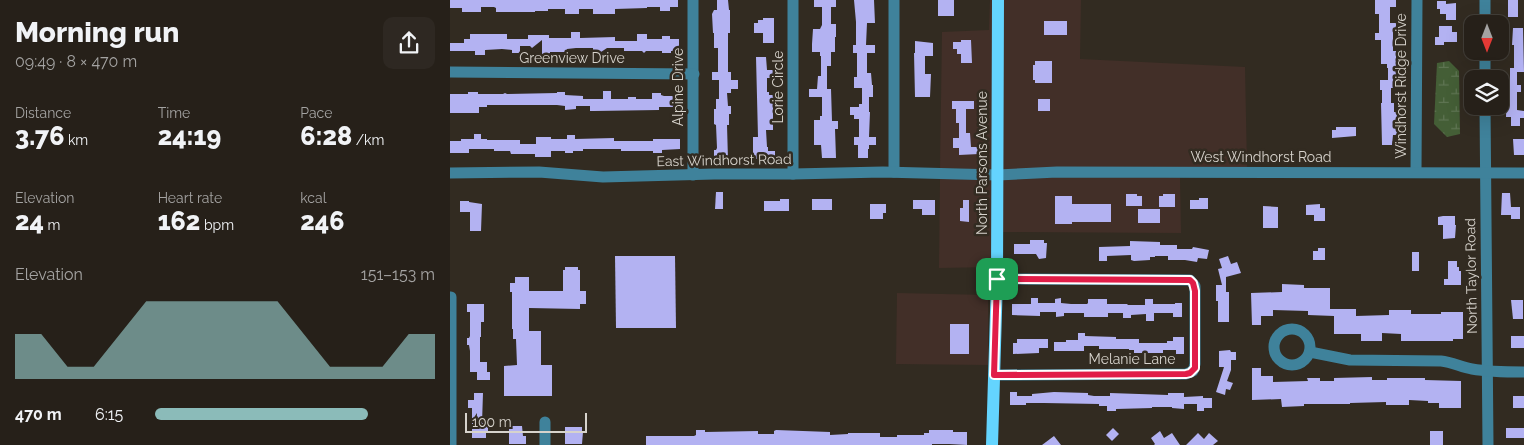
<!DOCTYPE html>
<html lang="en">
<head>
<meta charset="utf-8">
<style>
  :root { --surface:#262019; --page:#2e2822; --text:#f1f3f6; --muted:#a4a3a2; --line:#423e38; --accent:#8bbbb9 }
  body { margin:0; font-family:Raleway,sans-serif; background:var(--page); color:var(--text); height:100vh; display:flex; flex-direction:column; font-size:19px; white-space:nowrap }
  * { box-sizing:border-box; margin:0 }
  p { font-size:16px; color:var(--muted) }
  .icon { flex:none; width:28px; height:28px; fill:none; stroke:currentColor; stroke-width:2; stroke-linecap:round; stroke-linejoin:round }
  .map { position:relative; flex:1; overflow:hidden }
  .sheet { display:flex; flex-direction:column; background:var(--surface); width:450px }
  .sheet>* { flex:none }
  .needle { width:32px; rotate:180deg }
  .tools { position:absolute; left:1014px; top:15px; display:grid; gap:10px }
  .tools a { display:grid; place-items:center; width:45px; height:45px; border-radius:10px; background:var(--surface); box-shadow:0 5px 20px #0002,0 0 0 1px var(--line); font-size:25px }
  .scale { position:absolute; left:15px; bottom:12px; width:122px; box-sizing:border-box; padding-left:5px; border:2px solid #d7d3cc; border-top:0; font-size:14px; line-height:18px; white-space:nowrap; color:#d7d3cc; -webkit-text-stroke:4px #322b21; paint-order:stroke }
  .pin { position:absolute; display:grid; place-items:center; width:42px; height:42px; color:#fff; margin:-21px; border-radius:10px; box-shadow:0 2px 8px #0006 }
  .round { display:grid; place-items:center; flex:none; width:52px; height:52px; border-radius:10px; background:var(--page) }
  .summary { display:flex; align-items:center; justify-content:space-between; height:85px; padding:0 15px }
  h1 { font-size:28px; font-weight:800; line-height:38px }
  .figures { display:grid; grid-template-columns:repeat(3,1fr); gap:8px; height:85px; padding:5px 15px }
  .figures div { display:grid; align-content:center }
  .figures b { font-size:25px; font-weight:800 }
  .figures small { font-size:14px; font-weight:400 }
  .figures p { font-size:14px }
  .chart { height:140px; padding:10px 15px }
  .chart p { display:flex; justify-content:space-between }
  .chart svg { width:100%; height:90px; margin-top:5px; fill:var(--accent); opacity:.7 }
  ul { padding:0 15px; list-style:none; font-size:16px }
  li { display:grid; grid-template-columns:80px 60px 1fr; align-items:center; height:38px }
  li i { height:12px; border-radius:6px; background:var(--accent) }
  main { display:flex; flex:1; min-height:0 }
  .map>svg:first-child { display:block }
</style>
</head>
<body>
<main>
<section class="sheet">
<div class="summary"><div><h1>Morning run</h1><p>09:49 · 8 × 470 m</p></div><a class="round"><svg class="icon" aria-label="share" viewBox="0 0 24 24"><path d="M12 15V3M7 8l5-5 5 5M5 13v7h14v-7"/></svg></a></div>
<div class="figures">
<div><p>Distance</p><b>3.76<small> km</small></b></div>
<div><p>Time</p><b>24:19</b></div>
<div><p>Pace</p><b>6:28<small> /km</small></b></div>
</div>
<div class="figures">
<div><p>Elevation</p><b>24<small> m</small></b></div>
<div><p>Heart rate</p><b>162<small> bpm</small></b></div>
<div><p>kcal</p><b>246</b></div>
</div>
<div class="chart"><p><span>Elevation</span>151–153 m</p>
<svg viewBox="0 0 160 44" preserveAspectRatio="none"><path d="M0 44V22L10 22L20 38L30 38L40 22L50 6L60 6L70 6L80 6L90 6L100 6L110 22L120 38L130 38L140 38L150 22L160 22V44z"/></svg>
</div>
<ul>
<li><b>470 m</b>6:15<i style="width:76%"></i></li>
</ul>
</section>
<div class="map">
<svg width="1074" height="445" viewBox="0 0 1074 445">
  <defs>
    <pattern id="wetland-marsh" width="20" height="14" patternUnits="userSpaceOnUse" patternTransform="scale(1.25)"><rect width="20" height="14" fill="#445e36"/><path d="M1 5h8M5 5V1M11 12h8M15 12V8" fill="none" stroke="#5e7452"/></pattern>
  </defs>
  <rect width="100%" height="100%" fill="#322b21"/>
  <g fill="#422f28">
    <path d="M540,0H544V170L490,168L492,32L539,30Z"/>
    <path d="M553,0H631L630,59L795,67L797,167L552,170Z"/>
    <path d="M607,176L730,177L731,233L552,232V179Z"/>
    <path d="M490,178L544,179L543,267L489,268Z"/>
    <path d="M447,293L538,295V365L446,364Z"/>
  </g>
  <path fill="url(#wetland-marsh)" d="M999,61L1009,71L1010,134L997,137L984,124L987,63Z"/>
  <g fill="#b3b2f2">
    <path d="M0,0H228V7H220V11H210V7H197V8L165,9V14H143V9H129V14H115V9H98V11H85V12H46V8L44,7H31V12H12V8H0Z"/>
    <path d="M267,0H278L279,10H280V33H278V72H281V80H288V89H281V93H277L278,106H281V114H279V125H277L278,160H264V150H266L267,148L266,125L264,124V109H266V99H269V80H262V72H268V48H264V33H263L262,14L264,10H267Z"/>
    <path d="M364,0H386V7H381V24H386V37H385V52H381V66H377V89H381L382,121H388V129H385L386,158H372L371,145H364V120H370V116H372V97H359V89H367L368,76H371V56H370V52H362V44L363,29H370L372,25V7H364Z"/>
    <path d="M404,0H424L425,23H417L416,45H425V53H417V73H421L422,85H423V97H419V112H420L419,137H426V145H419V149H418V158H408V145H404V137H409V119H404V115H400V107H409V104H412V88H404V77H407V53H403V45H406V22Z"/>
    <rect x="488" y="0" width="16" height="16"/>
    <path d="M925,0H946V7H940V23H946V31H943V51H946V88H941V103H944V112H947L948,135H943L942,145H932L931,103H932V90H930V80H938V68H937V64H931V40H925V33H929V14H925Z"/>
    <rect x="1058" y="0" width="10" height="17"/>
    <path d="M987,1H996V4L1006,3V20H996V14H990V9H987Z"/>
    <path d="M313,18H324V43H313V33H304V23H308V20H313Z"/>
    <rect x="594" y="21" width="23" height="14"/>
    <path d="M989,26H1002V32H1007V42H994V45H985V37H989Z"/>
    <path d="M1063,28H1073L1074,72H1067V85H1071V92H1067V110L1074,111V118H1070V126H1061V117H1056L1057,82H1060V68H1064V45H1062Z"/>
    <path d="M121,32H130V38L165,37V41H187V34H197V39H212V36H220V39H229V51H221V53H212V51H196L194,53L192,51H174V48H157L151,52H143V48H126L117,49V52H100V54H92V40L82,48L80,46H70V53H62V50L52,49L35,50V55H25V51H0V43H14V39H20V34H57V39H78V35H99V38H121Z"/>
    <path d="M511,40H521L522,63H511V54H507V49H503V42H511Z"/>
    <path d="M465,41L483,43V56H475V74H481L480,97H465L464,53H465Z"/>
    <path d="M306,57H316L317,70H324V78H317V92H319V95H325V103L323,104V130H316L317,147H318V151H325V158L303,159V137H308Z"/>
    <path d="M585,61H602V83H585V80H583V65H585Z"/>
    <path d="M153,91H161V99H178V97H186V99H202V93H211V95L214,96H229V107H209V110L144,111H140V106H126V109L115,110V106L107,105H37V107H29V113H0V94H18V92H28V94H53L55,93L57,94L107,93V92H115V95L133,96V99H153Z"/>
    <rect x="588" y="99" width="12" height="12"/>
    <path d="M502,101H524V109H516V133H520L521,147H529V154L509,155V148H503V138H509V123H506V109H502Z"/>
    <path d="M886,127H906V136L882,138V130H886Z"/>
    <path d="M24,134H31V139H37V140H70V144H86V137H101V139H117V135H125V139L164,138V141H203V139H230V149L212,150V153H203V151H171V149H133V151H123V153H115V151H101V157H85V154H61L60,151H44V149H19V153H0V141H11V139H24Z"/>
    <path d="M1063,139H1074V155H1064Z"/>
    <path d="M266,192H273V209H265Z"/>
    <path d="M1052,193H1060L1061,207H1070V219H1061V215H1051Z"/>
    <path d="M676,194H687V196H692V206H676Z"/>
    <path d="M713,194H725V207H709V196H713Z"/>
    <path d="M605,196H622V204H661V222H622V224H605Z"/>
    <path d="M749,198H758V209H740V200H749Z"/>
    <path d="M330,199H339V211H314V201H330Z"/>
    <rect x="362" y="199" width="20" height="11"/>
    <path d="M463,200H485V215H472V209H463Z"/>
    <path d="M513,200H519V222L510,221V208H513Z"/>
    <path d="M10,201H19V202L32,204L31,231H20V212H10Z"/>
    <path d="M420,204H436V213H433V219H420Z"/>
    <path d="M870,204V208H875V221H864V215H856V205Z"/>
    <path d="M813,206L828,207V228H813Z"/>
    <rect x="688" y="209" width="22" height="14"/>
    <path d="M993,216H1005V225H1006L1005,238L993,239V225H988V217Z"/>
    <path d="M580,240H594V243H597L596,258L589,259L586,254H564V244H580Z"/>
    <path d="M680,241L710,242V245H727V249H742L743,247L759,250L757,259L748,258L747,262L735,260H718V256H705V257H700V260L684,261L681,260V255L657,256V261H649V247L680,246Z"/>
    <path d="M868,248H875V260H863V251H868Z"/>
    <rect x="962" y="252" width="7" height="19"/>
    <path d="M165,256H225L226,328H166Z"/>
    <path d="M778,256L781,264L787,262L791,273L776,277V292H779V322H768V301H766V285H772L768,269L772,268L769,259Z"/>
    <path d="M998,261H1007V267H1009V271H1011V285H994V279H998Z"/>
    <path d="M115,267H128V270H130V291H136V304H130V309L79,308V331H91V365H102V396H54V366L67,365L66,339H63V329H62V292H60V283H65V277H79V291H113V270H115Z"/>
    <path d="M832,284L854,285V288H880V309H906V316L939,315V310H961V314H991V312H1013V339H1003V341H951V334L932,333V341H911V334H884V316L858,315V311L823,310V316H811V325H802L801,293L832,292Z"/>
    <path d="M581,298H588V303H605V299L611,298V303L621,304H637L638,303V299H657V304H677L678,305H695V299H703V304H725V303H732V317H723V313H704V321H696V314L681,315V318H673V313H658V317H634V313H614V316L606,317V312H590V316L562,315V304H581Z"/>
    <path d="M1061,300H1073V319H1063Z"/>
    <path d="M17,304H34V322H31V337H30V362H37V372H40V380H27V372H20V351L19,345H17V338H19L20,336V312H17Z"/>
    <rect x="500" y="324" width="19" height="30"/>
    <path d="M628,333H635V336L666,337V339H689V343H717V341H723V337H734V354H726V350H713V353H684V350H679V349H649V346H634V351H604V342H616V340H628Z"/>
    <rect x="1061" y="336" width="13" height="12"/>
    <path d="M567,339H598V348H589V353L563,354V343H567Z"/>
    <path d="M780,350L781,352H786V360H781V370L777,381L783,383L780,390L776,389L775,395L766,392L774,367H769V351Z"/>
    <path d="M802,368H811V376H823V382L858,381L857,378H870V381H884V378L922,377V380H937V378H975V380L1011,381V408H989V403H978V401L959,400V405H936V402L900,403V404H854V406L832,407L831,399L802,400Z"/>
    <path d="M560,392H567V396H582V394L604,392L638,393V395L644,396H660V393L718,395V393H734V397L753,396V398H762V408H754V411H747V404H734V409L722,408V407H702V408L666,409V411H657V406H649V404L594,403H576V405H560Z"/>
    <path d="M24,393H33L32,423H38V433H36V438H22V408H18V400H24Z"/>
    <rect x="1063" y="396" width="11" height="12"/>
    <path d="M62,426H72L73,436H76V444H59V429H62Z"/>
    <path d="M115,427H132V432H133L132,444H115Z"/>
    <path d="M663,428L669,434L662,441L656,435Z"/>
    <rect x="1056" y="428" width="18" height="10"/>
    <path d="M246,430H255V432L308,431V434H324V431L326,430L380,432V435L398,434V433H430V437H447V435H474V433H479V430H503V432H517V445L499,444H482V445H196V436H244L246,435Z"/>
    <path d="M710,431L714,438L722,433L730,445H704L705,444L701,438Z"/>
    <rect x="980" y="431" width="13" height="14"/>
    <path d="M748,433L754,439L759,433L768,441L763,445H736Z"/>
    <path d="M604,436L611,445H592Z"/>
  </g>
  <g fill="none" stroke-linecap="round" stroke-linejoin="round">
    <g stroke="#3f829b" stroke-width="11">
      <path d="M243,0V175"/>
      <path d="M343,0V174"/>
      <path d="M444,0V172"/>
      <path d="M1035,0V24"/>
      <path d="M1035,51V79"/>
      <path d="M0,72L244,74"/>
      <path d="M1035,106L1038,445"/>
      <path d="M966,172L967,0"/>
      <path d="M0,173L89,172L153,177L264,174H343L433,172L548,175L607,172L1074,173"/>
      <circle cx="842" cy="347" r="18"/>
      <path d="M860,352L900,360L991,361C1002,362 1011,367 1022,369C1039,372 1056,372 1074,372"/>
      <path d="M544,375L736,374L743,371L745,364V286L740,280L547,279"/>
      <path d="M95,422V445"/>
      <path d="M1,445V297"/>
    </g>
    <path stroke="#64d4fe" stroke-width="12" d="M542,445L547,279L548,0"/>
  </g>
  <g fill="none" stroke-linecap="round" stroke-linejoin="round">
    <defs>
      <path id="route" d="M547,279L740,280L743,283L745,291V368L740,373L736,374L544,375Z"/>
    </defs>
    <use href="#route" stroke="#fff" stroke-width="10"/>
    <use href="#route" stroke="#e11d48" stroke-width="6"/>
  </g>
  <g text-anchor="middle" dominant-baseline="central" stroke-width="5" stroke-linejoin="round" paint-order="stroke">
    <g font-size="14" fill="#d7d3cc" stroke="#322b21">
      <text x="122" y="58">Greenview Drive</text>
      <text transform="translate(951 86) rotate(-90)">Windhorst Ridge Drive</text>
      <text transform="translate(228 87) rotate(-90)">Alpine Drive</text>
      <text transform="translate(328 87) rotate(-90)">Lorie Circle</text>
      <text x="811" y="157">West Windhorst Road</text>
      <text transform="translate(274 160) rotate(-1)">East Windhorst Road</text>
      <text transform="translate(532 163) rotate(-90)">North Parsons Avenue</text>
      <text transform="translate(1021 276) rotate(-91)">North Taylor Road</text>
      <text x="682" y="359">Melanie Lane</text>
    </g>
  </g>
</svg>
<div class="tools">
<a><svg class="needle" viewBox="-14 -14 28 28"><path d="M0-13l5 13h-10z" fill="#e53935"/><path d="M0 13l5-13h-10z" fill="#a4a3a2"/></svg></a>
<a><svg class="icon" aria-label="layers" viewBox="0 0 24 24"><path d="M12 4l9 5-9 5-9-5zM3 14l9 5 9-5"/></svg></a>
</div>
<div class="scale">100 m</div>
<div class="pin" style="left:547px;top:279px;background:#1e9e55"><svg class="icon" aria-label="arrive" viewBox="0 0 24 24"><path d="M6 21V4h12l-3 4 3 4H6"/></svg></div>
</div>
</main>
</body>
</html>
